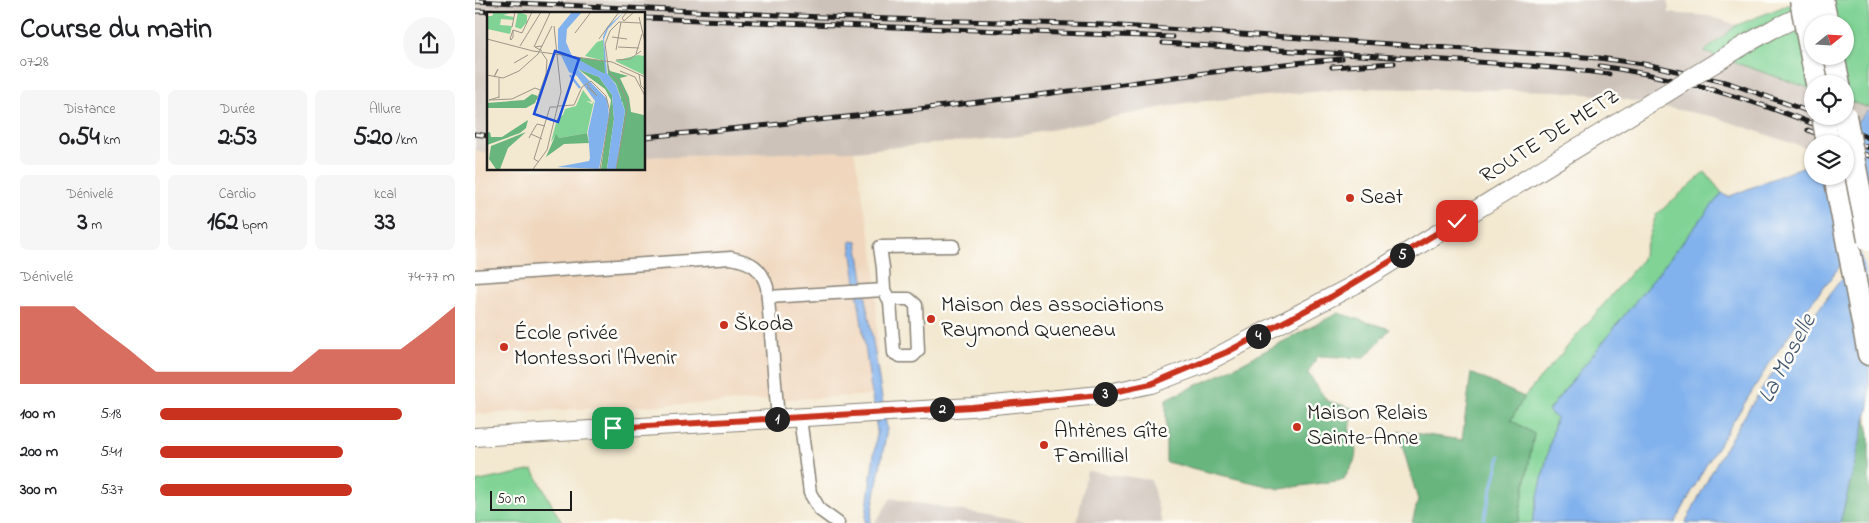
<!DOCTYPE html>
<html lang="fr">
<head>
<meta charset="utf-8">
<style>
  :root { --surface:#fff; --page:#f6f6f6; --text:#202124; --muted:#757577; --accent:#c8321e }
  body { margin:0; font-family:"Indie Flower",sans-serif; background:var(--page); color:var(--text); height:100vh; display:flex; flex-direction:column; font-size:19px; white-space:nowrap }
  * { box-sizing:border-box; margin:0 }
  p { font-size:16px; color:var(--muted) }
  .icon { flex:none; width:28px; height:28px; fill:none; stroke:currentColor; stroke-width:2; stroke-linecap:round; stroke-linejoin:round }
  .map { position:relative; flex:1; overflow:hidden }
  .panel { display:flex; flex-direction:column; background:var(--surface); width:475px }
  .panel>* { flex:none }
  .needle { width:32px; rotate:72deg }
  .buttons { position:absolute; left:1329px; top:15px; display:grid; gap:10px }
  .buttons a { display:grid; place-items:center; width:50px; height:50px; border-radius:50%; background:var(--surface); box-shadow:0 1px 4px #0004; font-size:25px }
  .scale { position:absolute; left:15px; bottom:12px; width:82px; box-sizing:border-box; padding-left:5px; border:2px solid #1c1c1c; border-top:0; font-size:14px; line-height:18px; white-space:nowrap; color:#1c1c1c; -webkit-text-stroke:4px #fdfcf7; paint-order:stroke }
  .pin { position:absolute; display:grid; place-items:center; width:42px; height:42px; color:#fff; margin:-21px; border-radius:10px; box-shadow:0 2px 8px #0006 }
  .km { position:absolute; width:25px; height:25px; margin:-12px; border-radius:50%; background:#222; color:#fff; font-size:14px; line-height:25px; text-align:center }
  .round { display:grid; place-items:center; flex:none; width:52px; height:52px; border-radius:26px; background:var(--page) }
  .headline { display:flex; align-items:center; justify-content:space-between; height:85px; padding:0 20px }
  h1 { font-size:28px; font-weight:700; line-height:38px }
  .stats { display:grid; grid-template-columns:repeat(3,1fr); gap:8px; height:85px; padding:5px 20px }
  .stats div { display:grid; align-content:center; border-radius:8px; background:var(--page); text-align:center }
  .stats b { font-size:25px; font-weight:700 }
  .stats small { font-size:14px; font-weight:400 }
  .stats p { font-size:14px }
  .chart { height:140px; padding:10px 20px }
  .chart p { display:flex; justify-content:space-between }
  .chart svg { width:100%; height:90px; margin-top:5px; fill:var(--accent); opacity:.7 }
  ul { padding:0 20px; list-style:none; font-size:16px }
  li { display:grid; grid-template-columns:80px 60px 1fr; align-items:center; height:38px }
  li i { height:12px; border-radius:6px; background:var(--accent) }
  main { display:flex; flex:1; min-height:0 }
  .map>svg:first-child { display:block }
</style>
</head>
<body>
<main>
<section class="panel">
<div class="headline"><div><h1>Course du matin</h1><p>07:28</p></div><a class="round"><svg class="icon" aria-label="share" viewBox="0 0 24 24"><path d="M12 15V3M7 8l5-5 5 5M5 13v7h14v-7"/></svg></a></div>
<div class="stats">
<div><p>Distance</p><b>0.54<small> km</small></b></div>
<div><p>Durée</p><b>2:53</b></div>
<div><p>Allure</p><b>5:20<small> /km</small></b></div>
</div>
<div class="stats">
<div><p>Dénivelé</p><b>3<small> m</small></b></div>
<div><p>Cardio</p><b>162<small> bpm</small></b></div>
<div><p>kcal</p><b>33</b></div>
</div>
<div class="chart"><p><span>Dénivelé</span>74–77 m</p>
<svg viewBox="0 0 160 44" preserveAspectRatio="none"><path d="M0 44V6L10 6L20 6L30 17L40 27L50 38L60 38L70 38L80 38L90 38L100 38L110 27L120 27L130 27L140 27L150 17L160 6V44z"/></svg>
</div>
<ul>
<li><b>100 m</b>5:18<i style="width:82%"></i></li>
<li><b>200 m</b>5:41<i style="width:62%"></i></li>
<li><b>300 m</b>5:37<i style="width:65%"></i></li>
</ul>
</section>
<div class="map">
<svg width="1394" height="523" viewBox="0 0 1394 523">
  <rect width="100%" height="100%" fill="#fdfcf7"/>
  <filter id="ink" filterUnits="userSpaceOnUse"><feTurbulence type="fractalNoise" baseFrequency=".02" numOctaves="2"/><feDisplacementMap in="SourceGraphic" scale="10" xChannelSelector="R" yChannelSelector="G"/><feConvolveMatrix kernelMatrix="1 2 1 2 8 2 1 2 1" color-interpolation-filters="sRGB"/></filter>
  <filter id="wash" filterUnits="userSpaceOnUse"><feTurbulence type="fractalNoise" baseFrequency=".0096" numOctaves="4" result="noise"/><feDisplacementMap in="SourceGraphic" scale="20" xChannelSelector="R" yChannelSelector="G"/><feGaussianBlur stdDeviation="1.12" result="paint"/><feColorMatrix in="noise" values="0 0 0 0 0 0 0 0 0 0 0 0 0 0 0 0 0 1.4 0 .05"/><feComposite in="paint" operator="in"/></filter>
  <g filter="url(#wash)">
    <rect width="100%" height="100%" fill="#f3e8d0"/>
    <path fill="#efd6bc" d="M0,150L14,153V169H169V157L379,151L400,262L404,395L0,414Z"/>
    <g fill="#cdc2b9">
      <path d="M0,0H1193L1194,13L1234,16L1262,25L1229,51L1337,89L1338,116H1370V100L1394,109L1360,144H1338L1337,150L1240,117L1137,97L1080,91L884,88L709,103L545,136L379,151L169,157V14H14V153L0,150Z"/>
      <path d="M612,471L676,480L687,523H602Z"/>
      <path d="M416,498L556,523H400Z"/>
    </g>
    <g fill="#80d395" stroke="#4e7858" fill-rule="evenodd">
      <path d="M1325,0H1394V108L1370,100V84H1338L1337,89L1229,52L1262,25ZM1338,24H1370V56H1338Z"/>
      <path d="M1230,172L1247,193L1073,411L1081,418L1057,523H1043L1059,434L1036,420L1049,397L1166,261L1181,215Z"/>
      <path d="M58,470L87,523H0V482Z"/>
    </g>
    <g fill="#68b57e" stroke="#42684d">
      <path d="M863,313L915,329L889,358L843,356L833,373L852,401L881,409L874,428C884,455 884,456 868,480L805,489L691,462V399L738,378Z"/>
      <path d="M996,373L1049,397L1036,420L1059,434L1043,523H937L943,500L923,431L987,440Z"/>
      <path d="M1391,417L1394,437V523H1365Z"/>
    </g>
    <g fill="#82b2ed" stroke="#4f6784">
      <path d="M1394,109V229L1330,311L1289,372L1230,467L1200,523H1057L1081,418L1073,411L1247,193L1253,197L1337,163L1338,176H1370V144H1360Z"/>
      <path d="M375,241L382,242L412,429L395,523H390L402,431Z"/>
      <path d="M1394,242V405L1365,523H1210C1222,501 1233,478 1246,455C1289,380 1342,311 1394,242Z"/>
    </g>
    <path fill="#f3e8d0" d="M1394,239V294L1385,249Z"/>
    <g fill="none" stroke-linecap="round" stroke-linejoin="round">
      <path stroke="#82b2ed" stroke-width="3" d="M1008,523L1025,456"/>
    </g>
  </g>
  <g filter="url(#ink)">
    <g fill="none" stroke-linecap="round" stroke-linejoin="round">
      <defs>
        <g id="street">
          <path d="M0,276L256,258C276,262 286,267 292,287L303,419"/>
          <path d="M409,290L415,302L419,353L425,356H438L443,351L441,305L434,299H419L415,302"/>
          <path d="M293,297L409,290L408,268L405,247L478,246"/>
          <path d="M325,418L335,493L345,510L363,523"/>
        </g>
        <g id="secondary">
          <path d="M1271,44L1298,29L1340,9"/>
          <path d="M0,437L497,407L625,395L676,384L726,365L879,285"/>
        </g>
        <g id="highway">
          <path d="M1358,56L1364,84"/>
          <path d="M1360,176L1394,354"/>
        </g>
      </defs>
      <use href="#street" stroke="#888276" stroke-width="15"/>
      <use href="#secondary" stroke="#888276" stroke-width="20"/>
      <use href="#highway" stroke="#888276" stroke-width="25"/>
      <use href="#street" stroke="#fff" stroke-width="12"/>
      <use href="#secondary" stroke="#fff" stroke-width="18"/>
      <use href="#highway" stroke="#fff" stroke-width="22"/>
      <defs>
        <g id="rail">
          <path d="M0,1L347,17L631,25L1124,58L1175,65L1254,83L1338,113"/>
          <path d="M0,11L72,14"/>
          <path d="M169,18L698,37"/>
          <path d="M688,43L1018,63L1091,69L1134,74"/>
          <path d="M1125,66C1219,80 1308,108 1394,148"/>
          <path d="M857,67L919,63"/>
          <path d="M1345,116L1394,138"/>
          <path d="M1333,130L1365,144"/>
          <path d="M0,134L14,136"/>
          <path d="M169,137C305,125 442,110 578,93C674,81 770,66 867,59"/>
          <path d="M1370,146L1394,156"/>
        </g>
      </defs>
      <use href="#rail" stroke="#1c1c1c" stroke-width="5"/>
      <use href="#rail" stroke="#fdfcf7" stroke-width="3" stroke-dasharray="9" stroke-linecap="butt"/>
      <defs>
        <path id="secondary-bridge" d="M879,285L1271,44"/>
        <g id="highway-bridge">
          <path d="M1326,0L1342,84"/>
          <path d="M1347,0L1352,24"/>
          <path d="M1348,116L1353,144"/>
          <path d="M1370,116L1394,240"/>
        </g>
      </defs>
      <use href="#secondary-bridge" stroke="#888276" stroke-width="20" stroke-linecap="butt"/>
      <use href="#highway-bridge" stroke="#888276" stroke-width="25" stroke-linecap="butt"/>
      <use href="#secondary-bridge" stroke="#fff" stroke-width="18"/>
      <use href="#highway-bridge" stroke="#fff" stroke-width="22"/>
    </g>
  </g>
  <g fill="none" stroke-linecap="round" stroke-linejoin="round" filter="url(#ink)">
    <defs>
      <path id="route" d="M138,428L497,407L625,395L676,384L752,352L856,297L982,221"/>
    </defs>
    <use href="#route" stroke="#fff" stroke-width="10"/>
    <use href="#route" stroke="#c8321e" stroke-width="6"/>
  </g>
  <g fill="#c8321e" stroke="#fdfcf7" stroke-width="2">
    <circle cx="875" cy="198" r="5"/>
    <circle cx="456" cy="319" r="5"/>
    <circle cx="249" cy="325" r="5"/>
    <circle cx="29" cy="347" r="5"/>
    <circle cx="822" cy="427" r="5"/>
    <circle cx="569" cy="445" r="5"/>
  </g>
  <g text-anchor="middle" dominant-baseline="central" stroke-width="5" stroke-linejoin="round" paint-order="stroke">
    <g font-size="22" fill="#1c1c1c" stroke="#fdfcf7">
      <text transform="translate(1075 137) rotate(-32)">ROUTE DE METZ</text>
    </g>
    <g font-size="22" fill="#1c1c1c" stroke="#fdfcf7" text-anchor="start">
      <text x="885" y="198">Seat</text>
      <text x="466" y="306">Maison des associations<tspan x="466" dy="25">Raymond Queneau</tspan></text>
      <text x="259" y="325">Škoda</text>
      <text x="39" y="334">École privée<tspan x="39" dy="25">Montessori l'Avenir</tspan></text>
      <text x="832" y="414">Maison Relais<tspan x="832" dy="25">Sainte-Anne</tspan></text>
      <text x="579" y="432">Ahtènes Gîte<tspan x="579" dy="25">Famillial</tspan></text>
    </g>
    <g font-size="24" font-style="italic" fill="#455870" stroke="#fdfcf7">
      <text transform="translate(1313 359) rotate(-62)">La Moselle</text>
    </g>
  </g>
  <g transform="translate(12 12)">
    <rect width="158" height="158" fill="#f3e8d0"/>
    <path d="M7,0H26L16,3L27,5L26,8L14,7L13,13L25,14L23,22L0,17V4H5ZM31,0L40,3V10L34,17L28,15ZM116,28L118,49L98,44L110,30ZM151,43L157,44V63L128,49ZM96,78L105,90L99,89L105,92L107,89L100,121L72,126L69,123L64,130L70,107L76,103L78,97L89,94Z" fill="#80d395"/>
    <path d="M87,45L118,49V62L102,55ZM120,50L123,59L141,64L133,66L142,85L144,100L157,103V157H129L138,99L135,89L134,107V86L129,72L121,63ZM91,57L112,65L125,83L127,107L120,157H114L124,88L118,77ZM45,82L51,84L48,91L39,96H0V91L37,88ZM41,108L39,116L33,121L0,133V121L3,120L4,125H15ZM39,120L21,136L13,157H9L2,147L4,134ZM100,121L102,131L77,132L59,145L69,122L72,126Z" fill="#68b57e"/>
    <path d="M85,0H95L80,17L79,30L85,44L118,62L116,25L120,15L137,0L121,17L117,27L120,61L129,73L138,99L129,157H120L127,107L125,83L112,65L91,57L120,87L122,103L112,157L70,155L102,149L103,146L101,120L108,89L90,64L82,60L71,37V17Z" fill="#82b2ed"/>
    <path fill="none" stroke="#82b2ed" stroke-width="2.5" d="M83,63L93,76"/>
    <path fill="none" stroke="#9d9688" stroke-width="1" d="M140,0L135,6L137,9L147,0M152,5L158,30M25,15L28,0M26,18L35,21L45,0M26,18V25L24,28L23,27ZM88,21L104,0M125,25L140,27M0,27L46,39L125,50L158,65M112,27L132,0M33,34L54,0M55,34L48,35L55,39M47,35L63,1L58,0M131,35L152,36M129,38L134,10M149,42L155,22M129,48L143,47L154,39M27,51L41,43M133,59L148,65L158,84M152,62L154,74L158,78M0,63L16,66L32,59L51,42L65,14M7,65L11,57L8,63M12,66V86M100,75L110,84L100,72M12,85L2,88L25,87L48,76L53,78M50,88L59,62L60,48L55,41M71,94L87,93L95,75L104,69L119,84L123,100L113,157M44,122L50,112L58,114M42,126L44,122L55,127M52,150L47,147L63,95H71M46,157L60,138L74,80L67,14M129,157L141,92L132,70L122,60L118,32L123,19L132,10L153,11"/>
    <path fill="#1d4ed8" fill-opacity="0.15" stroke="#1d4ed8" stroke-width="2.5" d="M68,39L92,47L71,110L47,102Z"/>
    <rect width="158" height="158" fill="none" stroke="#1c1c1c" stroke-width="2.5"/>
  </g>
</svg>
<div class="buttons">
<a><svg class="needle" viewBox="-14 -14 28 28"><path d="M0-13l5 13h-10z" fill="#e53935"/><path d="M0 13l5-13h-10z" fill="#757577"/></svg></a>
<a><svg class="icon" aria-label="locate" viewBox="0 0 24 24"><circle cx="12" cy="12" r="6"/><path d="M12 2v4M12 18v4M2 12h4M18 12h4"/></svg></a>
<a><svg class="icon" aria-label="layers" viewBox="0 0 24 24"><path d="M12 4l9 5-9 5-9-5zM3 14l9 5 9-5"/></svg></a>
</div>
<div class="scale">50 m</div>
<div class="pin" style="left:138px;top:428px;background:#1e9e55"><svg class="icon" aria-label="arrive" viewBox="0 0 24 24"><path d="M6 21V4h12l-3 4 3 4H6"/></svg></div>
<div class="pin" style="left:982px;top:221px;background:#d93025"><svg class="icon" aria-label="check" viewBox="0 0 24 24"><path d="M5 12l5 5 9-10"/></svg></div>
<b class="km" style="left:302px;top:419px">1</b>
<b class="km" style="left:467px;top:409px">2</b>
<b class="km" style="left:630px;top:394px">3</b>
<b class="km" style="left:783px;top:336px">4</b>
<b class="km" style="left:927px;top:255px">5</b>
</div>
</main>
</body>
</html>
